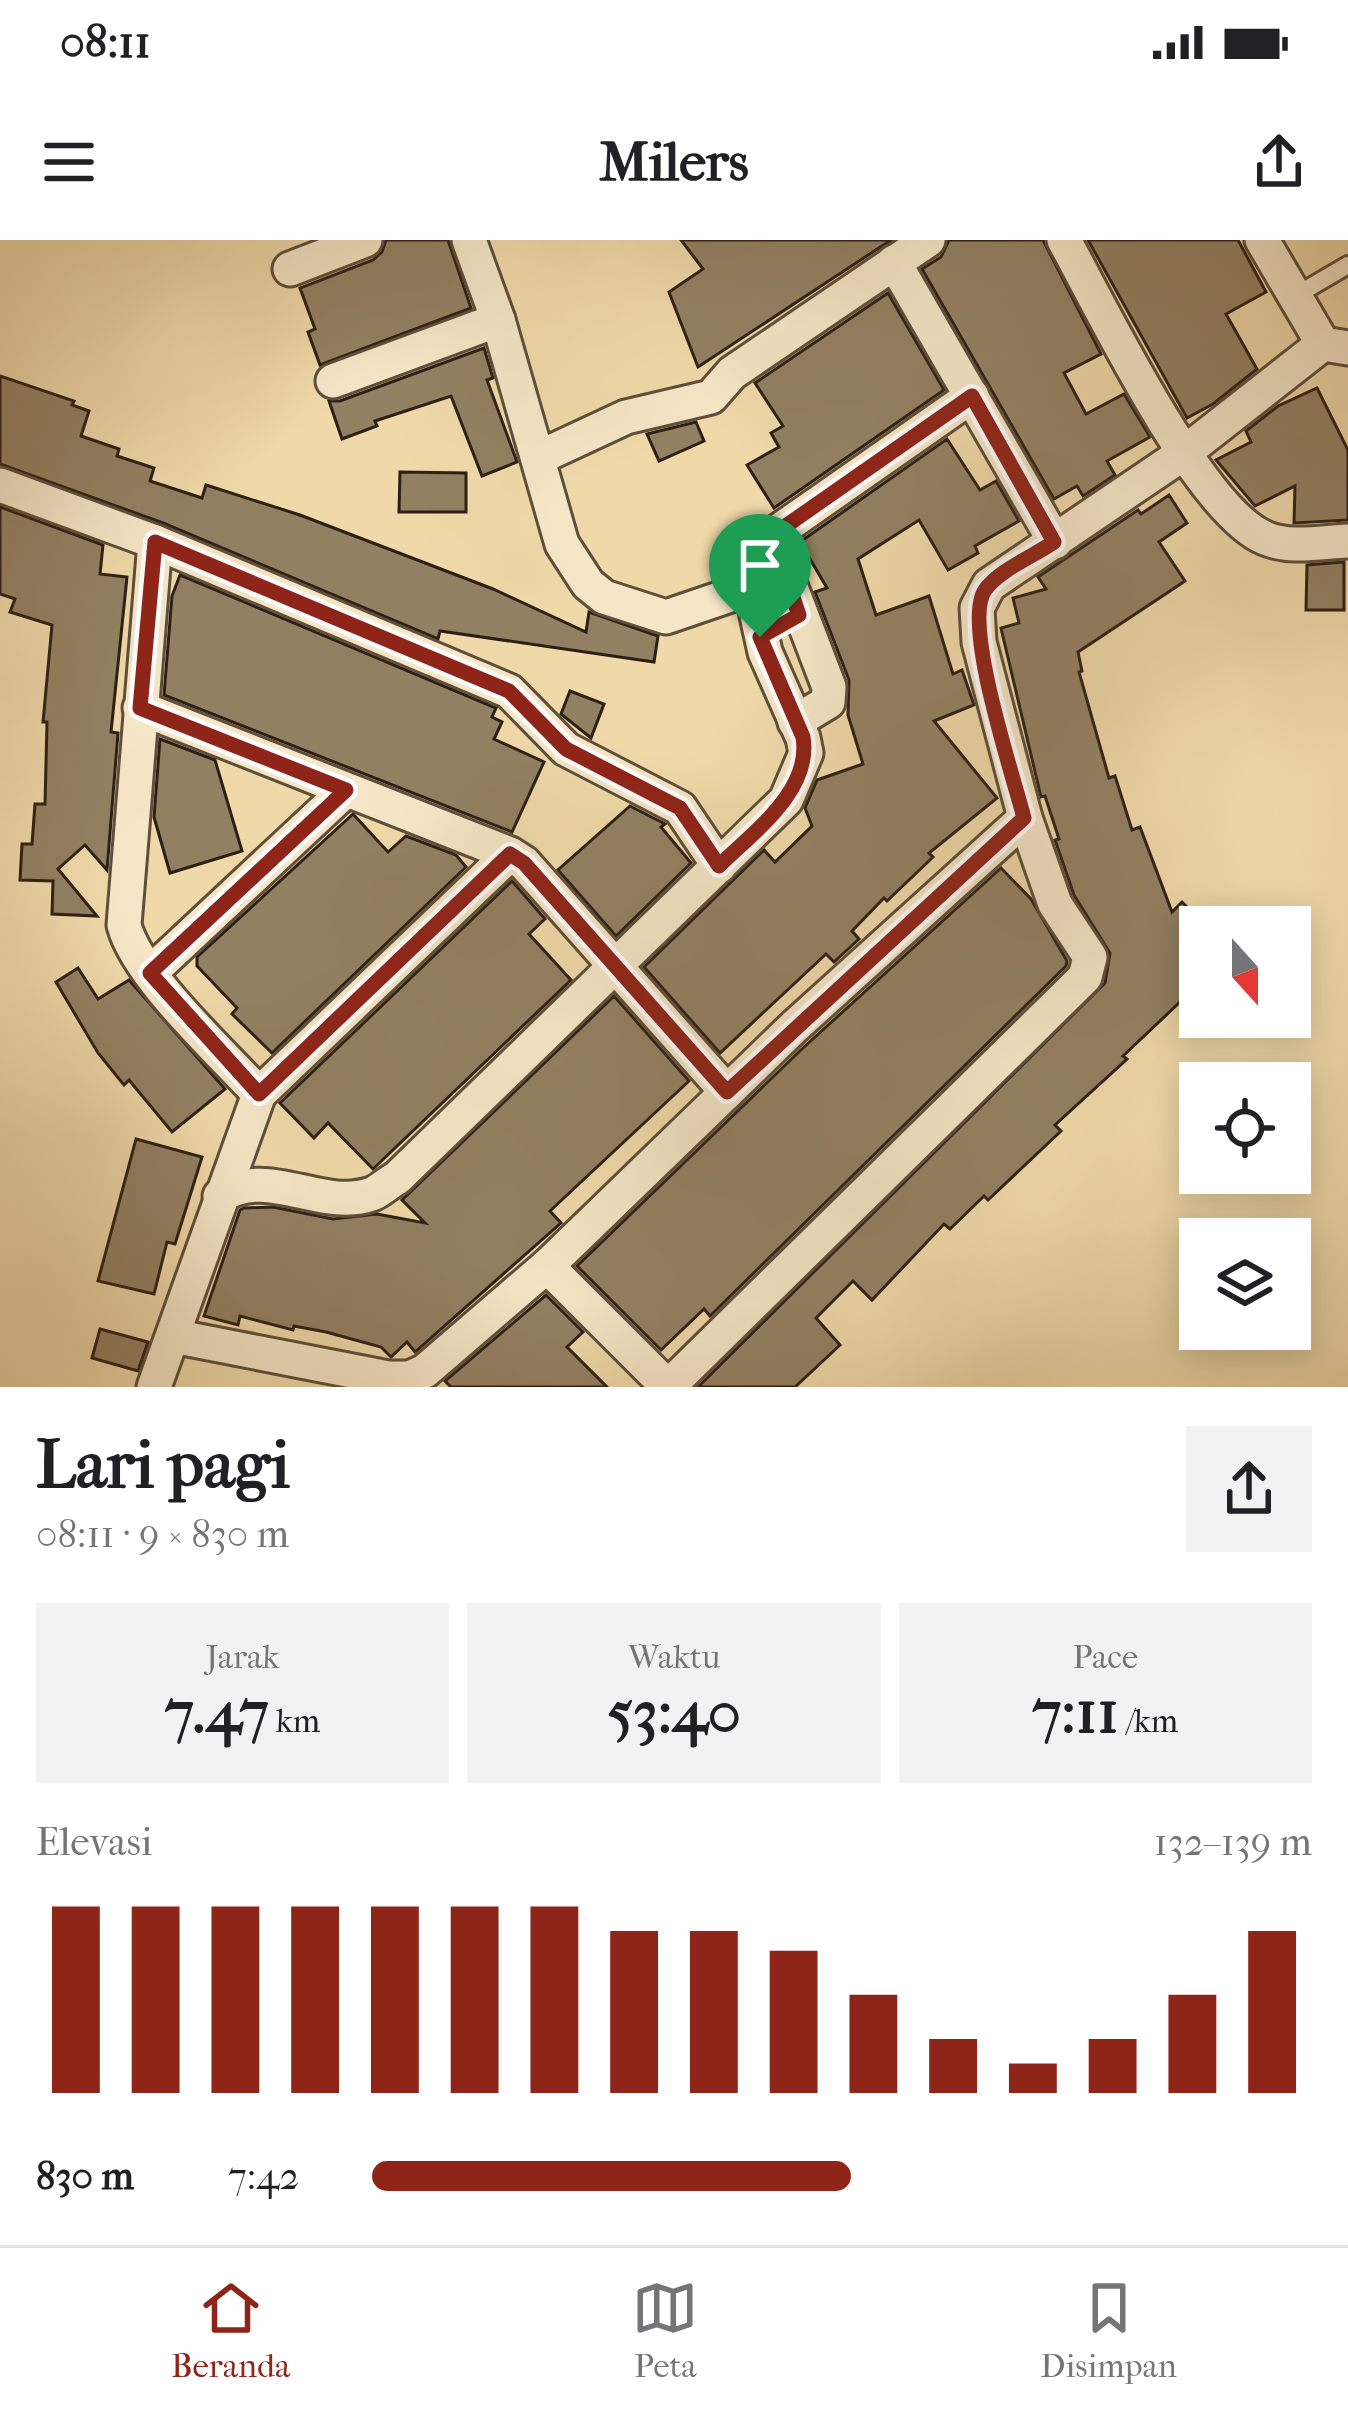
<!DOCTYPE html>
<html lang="id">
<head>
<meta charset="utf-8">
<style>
  :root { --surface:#fff; --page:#f2f2f2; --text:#202124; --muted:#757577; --line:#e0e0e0; --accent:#8f2418 }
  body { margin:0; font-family:"IM FELL French Canon",serif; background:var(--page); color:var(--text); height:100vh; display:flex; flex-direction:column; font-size:45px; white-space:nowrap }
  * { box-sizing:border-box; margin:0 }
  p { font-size:39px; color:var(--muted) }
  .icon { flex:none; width:66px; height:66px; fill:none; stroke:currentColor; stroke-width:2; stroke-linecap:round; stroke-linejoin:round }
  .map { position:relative; height:1147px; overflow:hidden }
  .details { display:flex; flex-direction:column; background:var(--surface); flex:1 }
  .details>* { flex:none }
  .needle { width:78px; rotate:159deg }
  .controls { position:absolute; left:1179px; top:666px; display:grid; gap:24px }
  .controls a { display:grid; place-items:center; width:132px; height:132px; border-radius:0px; background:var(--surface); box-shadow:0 6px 30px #0003; font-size:60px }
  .pin { position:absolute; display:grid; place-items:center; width:102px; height:102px; color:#fff; margin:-123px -51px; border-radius:50% 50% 50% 0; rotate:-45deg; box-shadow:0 0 12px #0007 }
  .pin .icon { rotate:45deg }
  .round { display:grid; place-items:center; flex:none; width:126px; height:126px; border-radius:0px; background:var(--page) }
  .headline { display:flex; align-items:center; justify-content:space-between; height:204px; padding:0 36px }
  h1 { font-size:66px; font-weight:700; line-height:90px }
  .figures { display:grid; grid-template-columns:repeat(3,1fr); gap:18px; height:204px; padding:12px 36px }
  .figures div { display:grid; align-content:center; border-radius:0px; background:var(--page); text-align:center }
  .figures b { font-size:60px; font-weight:700 }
  .figures small { font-size:33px; font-weight:400 }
  .figures p { font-size:33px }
  .chart { height:336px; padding:24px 36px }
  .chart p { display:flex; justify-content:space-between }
  .chart svg { width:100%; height:216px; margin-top:12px; stroke:var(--accent); stroke-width:6 }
  ul { padding:0 36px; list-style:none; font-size:39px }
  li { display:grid; grid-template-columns:192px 144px 1fr; align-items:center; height:90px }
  li i { height:30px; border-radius:15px; background:var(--accent) }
  .status { display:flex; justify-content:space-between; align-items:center; height:84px; padding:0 60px; background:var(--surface); direction:ltr }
  .status svg { height:33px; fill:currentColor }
  header { display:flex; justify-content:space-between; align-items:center; height:156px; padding:0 36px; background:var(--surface); font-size:54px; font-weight:700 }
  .dock { display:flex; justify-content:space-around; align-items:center; height:168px; border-top:3px solid var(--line); background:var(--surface); font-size:33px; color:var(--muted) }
  .dock a { display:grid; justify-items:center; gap:6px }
  .dock .active { color:var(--accent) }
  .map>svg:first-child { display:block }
</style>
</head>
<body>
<div class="status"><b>08:11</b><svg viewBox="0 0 49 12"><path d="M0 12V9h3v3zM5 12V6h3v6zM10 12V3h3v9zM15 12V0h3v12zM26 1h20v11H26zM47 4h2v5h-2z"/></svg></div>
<header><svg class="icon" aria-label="menu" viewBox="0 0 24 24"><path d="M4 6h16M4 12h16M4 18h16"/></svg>Milers<svg class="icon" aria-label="share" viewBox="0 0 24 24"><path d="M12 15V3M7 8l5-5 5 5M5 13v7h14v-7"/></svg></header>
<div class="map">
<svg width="1348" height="1147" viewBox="0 0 1348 1147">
  <rect width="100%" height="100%" fill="#efd9a9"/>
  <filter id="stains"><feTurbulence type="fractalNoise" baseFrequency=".00167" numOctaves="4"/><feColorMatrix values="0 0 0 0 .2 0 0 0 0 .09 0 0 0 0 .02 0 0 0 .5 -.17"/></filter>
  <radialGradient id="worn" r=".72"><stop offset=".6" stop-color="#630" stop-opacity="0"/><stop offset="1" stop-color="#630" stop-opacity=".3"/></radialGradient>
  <g fill="#928062" stroke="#2e1f15" stroke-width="3">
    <path d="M386,0H448L471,68L320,125L308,92L315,89L300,48L373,20L382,12Z"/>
    <path d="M681,0H891L698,127L669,52L703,29Z"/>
    <path d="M949,0H1043L1101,114L1064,133L1086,174L1124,154L1150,197L1107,221L1115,235L1083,256L1077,246L1054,259L922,29L941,17Z"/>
    <path d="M1088,0H1238L1266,52L1226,74L1257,129L1213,164L1187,178Z"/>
    <path d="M888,53L944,150L774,268L747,225L779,207L771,193L783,186L755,143Z"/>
    <path d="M484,108L493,138L487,140L517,222L482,236L451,156L375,181L377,186L342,199L329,161H340Z"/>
    <path d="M0,136L74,161L72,165L89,171L81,196L119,209L117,216L154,228L150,241L202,258L206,245L300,275L493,349L586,392L589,372L658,396L654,422L440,391L438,399L163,283L0,224Z"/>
    <path d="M1317,148L1348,210V280L1294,283L1295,246L1255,266L1216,220L1251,202L1246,191L1278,166Z"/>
    <path d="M696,182L704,201L659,221L647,194Z"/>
    <path d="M947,199L980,250L996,241L1019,281L975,306L978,313L948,330L919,280L858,319L876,375L929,356L953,434L962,430L974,465L934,481L997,558L929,613L933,617L887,661L884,658L852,691L859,699L834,722L826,714L720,813L644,727L764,610L775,622L812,586L805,568L817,540L863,524L848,475L849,440L815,352L827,348L800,302Z"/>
    <path d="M400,232L466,233V272H399Z"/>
    <path d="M1169,255L1187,283L1159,302L1185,341L1078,412L1082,431L1079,432L1109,538L1115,536L1132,590L1140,587L1172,672L1182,662L1200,680V743L1123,816L1127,819L1055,885L1061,891L988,960L984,956L950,989L944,984L872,1060L853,1041L816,1078L840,1105L795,1147H698L1105,743L1110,713L1074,655L1055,600L1059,599L1045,556L1041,557L1001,388L1019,383L1013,358L1046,349L1038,337L1138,270L1141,274Z"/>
    <path d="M0,267L103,305L100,334L127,337L111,492L118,493L107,630L85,605L58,629L97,676L52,674L53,641L20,640L22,604H32L35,564H45L47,482H43L52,385L10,372L15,359L0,354Z"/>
    <path d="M1344,322V370H1306L1307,325Z"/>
    <path d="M180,335L496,468L492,477L502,482L494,499L544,522L512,592L164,455L172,356Z"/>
    <path d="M570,451L604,464L591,498L561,474Z"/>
    <path d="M160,499L215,520L242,611L170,633L154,577Z"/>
    <path d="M630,566L665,584L661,587L691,623L616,696L558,630Z"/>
    <path d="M353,574L388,612L406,596L456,615L466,627L272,813L232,774L237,768L197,726V717Z"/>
    <path d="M1001,628L1031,659L1067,721L1066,726L710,1076L704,1069L661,1110L577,1026L804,807Z"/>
    <path d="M512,641L545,679L529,694L571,740L373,929L328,883L314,898L280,863Z"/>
    <path d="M78,728L98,759L129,740L225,849L172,892L129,840L124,845L98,813L56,742Z"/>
    <path d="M614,756L689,841L550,971L561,983L415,1112L407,1102L391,1117L381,1107L326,1092L294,1086L293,1090L240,1076L238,1085L204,1076L240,970L244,968L273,967L333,979L377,974L425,983L402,960Z"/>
    <path d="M136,899L202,917L175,1004L167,1002L154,1054L98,1041Z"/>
    <path d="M546,1055L583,1092L567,1107L607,1147H451L445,1141Z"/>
    <path d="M100,1089L148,1102L138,1131L92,1118Z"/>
  </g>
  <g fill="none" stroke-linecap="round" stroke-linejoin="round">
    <defs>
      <path id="lane" d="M1295,56L1348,25"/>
      <g id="street">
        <path d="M1064,0C1101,67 1199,271 1265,298C1290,309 1322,302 1348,301"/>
        <path d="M1262,0L1323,104"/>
        <path d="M894,22L1055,302"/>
        <path d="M290,29L365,0"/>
        <path d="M333,141L498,80"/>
        <path d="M538,218L626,177L711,157L732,133L928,0"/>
        <path d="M0,245L155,302L509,451L566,509L680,568L719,626"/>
        <path d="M155,302L124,685C137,736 222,813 259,854"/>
        <path d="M140,468L510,614L524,623L727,852"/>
        <path d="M795,482L828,462L829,447L777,311L780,290L972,156"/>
        <path d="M150,733L346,550"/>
        <path d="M220,956C269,925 321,972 372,954C380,951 389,942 397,938L786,560L806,513L803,498L765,412L751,348L666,377L604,357L588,344L562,304L498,80L469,0"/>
        <path d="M547,1026L668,1147"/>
        <path d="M173,1096L388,1138H409L425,1131L547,1026L794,787L1025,578"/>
        <path d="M154,1147L259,854L510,614"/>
        <path d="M668,1147L1085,737L1090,717L1055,664L1025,578L979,402L977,368L989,345L1184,213L1323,104L1348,108"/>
      </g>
    </defs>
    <use href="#lane" stroke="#5e4e3a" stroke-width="22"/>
    <use href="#street" stroke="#5e4e3a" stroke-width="39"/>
    <use href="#lane" stroke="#f5e6c7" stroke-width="16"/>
    <use href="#street" stroke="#f5e6c7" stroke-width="33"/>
  </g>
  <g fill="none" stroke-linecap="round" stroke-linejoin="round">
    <defs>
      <path id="route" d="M972,156L1054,302C1034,316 999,330 985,350C962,383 1013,535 1024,578L727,852L524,623L510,614L259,854L150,733L346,550L140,468L155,302L509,451L566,509L680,568L719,626C753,592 812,551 803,497L760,397L799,375L777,311L780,290Z"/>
    </defs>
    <use href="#route" stroke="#fff" stroke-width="24"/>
    <use href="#route" stroke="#8f2418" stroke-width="15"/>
  </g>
  <rect width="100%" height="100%" filter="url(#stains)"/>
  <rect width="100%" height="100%" fill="url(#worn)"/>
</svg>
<div class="controls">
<a><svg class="needle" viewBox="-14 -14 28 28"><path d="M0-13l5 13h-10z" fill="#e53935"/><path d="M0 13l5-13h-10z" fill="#757577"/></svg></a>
<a><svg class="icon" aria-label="locate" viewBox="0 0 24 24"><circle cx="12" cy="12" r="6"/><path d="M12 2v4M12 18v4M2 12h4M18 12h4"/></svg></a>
<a><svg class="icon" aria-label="layers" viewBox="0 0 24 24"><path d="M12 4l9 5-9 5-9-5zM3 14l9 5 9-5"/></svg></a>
</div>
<div class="pin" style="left:760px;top:397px;background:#1e9e55"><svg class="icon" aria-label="arrive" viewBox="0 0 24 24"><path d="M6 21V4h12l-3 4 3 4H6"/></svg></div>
</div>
<section class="details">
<div class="headline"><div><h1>Lari pagi</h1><p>08:11 · 9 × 830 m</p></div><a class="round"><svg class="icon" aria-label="share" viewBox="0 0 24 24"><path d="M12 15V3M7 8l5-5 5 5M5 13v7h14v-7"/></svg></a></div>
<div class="figures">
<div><p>Jarak</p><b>7.47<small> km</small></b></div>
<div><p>Waktu</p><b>53:40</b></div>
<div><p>Pace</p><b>7:11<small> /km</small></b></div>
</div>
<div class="chart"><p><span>Elevasi</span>132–139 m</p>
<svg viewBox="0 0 160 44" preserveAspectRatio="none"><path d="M5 44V6M15 44V6M25 44V6M35 44V6M45 44V6M55 44V6M65 44V6M75 44V11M85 44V11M95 44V15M105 44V24M115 44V33M125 44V38M135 44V33M145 44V24M155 44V11"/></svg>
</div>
<ul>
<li><b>830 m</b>7:42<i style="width:51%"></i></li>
</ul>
</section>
<nav class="dock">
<a class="active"><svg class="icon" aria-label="home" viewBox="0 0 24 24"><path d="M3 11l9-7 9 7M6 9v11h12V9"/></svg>Beranda</a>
<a><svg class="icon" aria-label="map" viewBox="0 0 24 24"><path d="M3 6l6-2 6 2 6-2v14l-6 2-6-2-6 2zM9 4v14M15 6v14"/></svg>Peta</a>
<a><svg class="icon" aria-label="saved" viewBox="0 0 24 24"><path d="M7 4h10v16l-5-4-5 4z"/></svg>Disimpan</a>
</nav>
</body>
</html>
